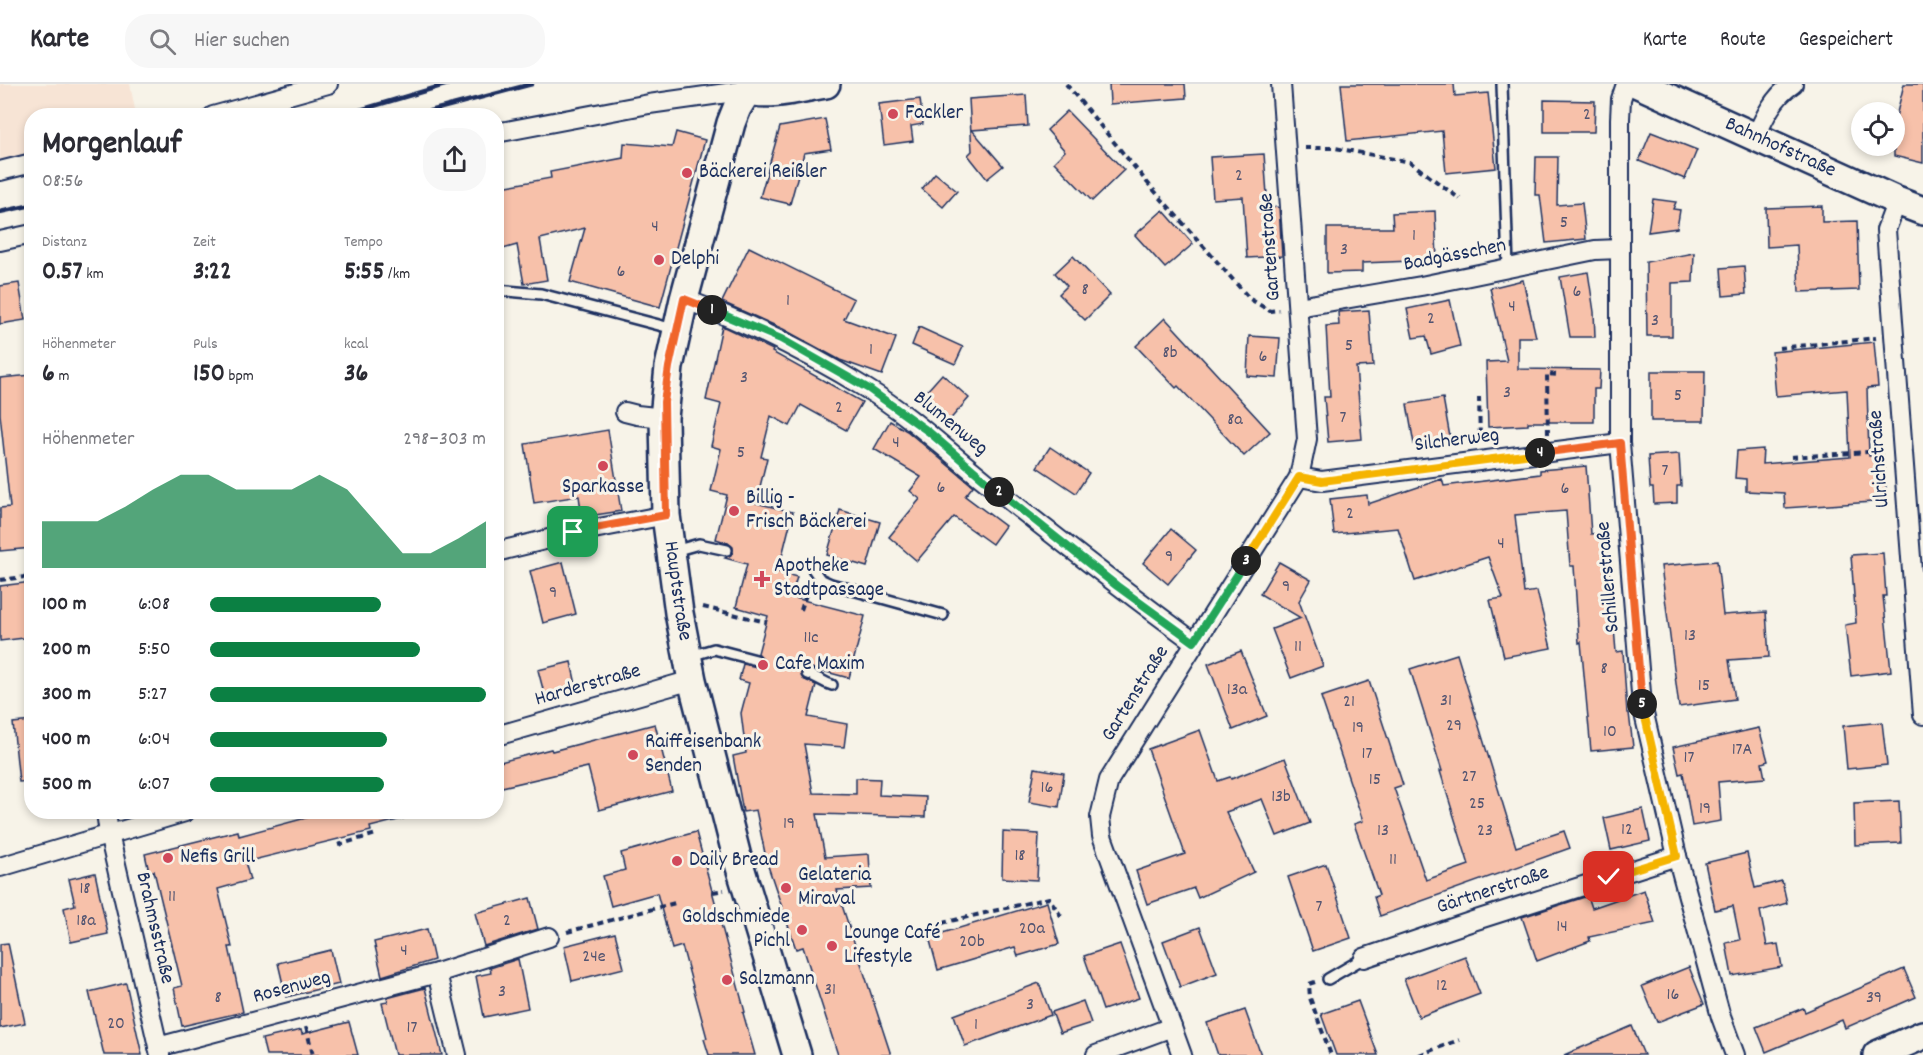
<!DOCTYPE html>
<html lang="de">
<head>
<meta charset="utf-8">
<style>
  :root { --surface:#fff; --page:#f7f7f7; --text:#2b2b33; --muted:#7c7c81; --line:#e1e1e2; --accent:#0b8043 }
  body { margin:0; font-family:Dekko,sans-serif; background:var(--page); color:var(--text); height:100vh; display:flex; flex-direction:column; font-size:22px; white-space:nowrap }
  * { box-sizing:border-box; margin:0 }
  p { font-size:20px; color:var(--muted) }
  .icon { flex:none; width:33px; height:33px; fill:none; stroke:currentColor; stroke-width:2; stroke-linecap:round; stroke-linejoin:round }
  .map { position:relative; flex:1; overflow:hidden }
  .drawer { position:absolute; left:24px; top:24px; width:480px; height:711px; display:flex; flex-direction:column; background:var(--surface); border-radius:24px; box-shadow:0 3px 9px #0003 }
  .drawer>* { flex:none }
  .fabs { position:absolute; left:1851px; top:18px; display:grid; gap:12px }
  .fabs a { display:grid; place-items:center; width:54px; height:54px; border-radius:50%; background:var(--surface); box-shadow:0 3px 9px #0003; font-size:30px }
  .pin { position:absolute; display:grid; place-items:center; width:51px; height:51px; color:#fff; margin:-26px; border-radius:12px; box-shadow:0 3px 9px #0006 }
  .km { position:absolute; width:30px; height:30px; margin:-15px; border-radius:50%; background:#222; color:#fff; font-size:16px; line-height:30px; text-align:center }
  .round { display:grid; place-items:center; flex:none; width:63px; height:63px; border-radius:24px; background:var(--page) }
  .overview { display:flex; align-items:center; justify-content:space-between; height:102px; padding:0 18px }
  h1 { font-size:33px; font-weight:800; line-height:45px }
  .metrics { display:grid; grid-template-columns:repeat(3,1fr); gap:9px; height:102px; padding:6px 18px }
  .metrics div { display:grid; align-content:center }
  .metrics b { font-size:26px; font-weight:800 }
  .metrics small { font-size:16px; font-weight:400 }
  .metrics p { font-size:16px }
  .chart { height:168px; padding:12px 18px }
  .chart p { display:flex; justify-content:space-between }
  .chart svg { width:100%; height:108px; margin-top:6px; fill:var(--accent); opacity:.7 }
  ul { padding:0 18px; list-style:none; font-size:20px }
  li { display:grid; grid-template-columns:96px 72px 1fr; align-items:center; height:45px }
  li i { height:15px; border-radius:8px; background:var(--accent) }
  header { display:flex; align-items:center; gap:36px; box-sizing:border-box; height:84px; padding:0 30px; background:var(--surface); border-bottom:2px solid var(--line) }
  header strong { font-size:28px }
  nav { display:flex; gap:33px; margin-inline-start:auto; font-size:21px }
  .search { width:420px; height:54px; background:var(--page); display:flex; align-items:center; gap:15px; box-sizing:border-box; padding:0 21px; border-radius:24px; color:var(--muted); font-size:22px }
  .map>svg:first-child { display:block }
</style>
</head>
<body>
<header>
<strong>Karte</strong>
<div class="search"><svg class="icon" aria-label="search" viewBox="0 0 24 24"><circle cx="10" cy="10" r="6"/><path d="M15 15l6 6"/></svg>Hier suchen</div>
<nav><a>Karte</a><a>Route</a><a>Gespeichert</a></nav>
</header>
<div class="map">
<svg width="1923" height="971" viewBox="0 0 1923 971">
  <rect width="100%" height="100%" fill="#f7f3e8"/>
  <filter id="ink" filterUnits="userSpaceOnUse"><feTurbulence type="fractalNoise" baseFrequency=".0167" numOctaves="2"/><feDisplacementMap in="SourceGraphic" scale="12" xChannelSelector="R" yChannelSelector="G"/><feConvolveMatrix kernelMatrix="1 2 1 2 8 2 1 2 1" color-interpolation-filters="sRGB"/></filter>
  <g filter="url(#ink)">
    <path fill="#f7e4d5" d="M0,0H130L136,31L32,32L31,70L0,77Z"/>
    <g fill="#f7c1aa" stroke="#1b2f5e" stroke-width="1.5">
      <path d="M1109,0H1185L1186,14L1110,20Z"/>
      <path d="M1341,0H1454L1455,12L1488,9L1496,84L1446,89L1442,47L1347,57Z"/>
      <path d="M1904,0H1923V79L1894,72V41Z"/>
      <path d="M1026,11L1028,42L972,46L1003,82L987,95L968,71L972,67L969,15Z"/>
      <path d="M920,15L923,40L911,42L913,57L884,61L879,20Z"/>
      <path d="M1544,16L1595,17L1594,48H1544Z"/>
      <path d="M1067,27L1124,86L1092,117L1054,78L1065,67L1047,46Z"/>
      <path d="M825,35L831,65L804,69L790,120L760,113L780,43Z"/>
      <path d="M676,48L705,56L660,223L570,198L585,144L540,155L547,196L524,200L517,161L496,167V104L551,94L550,88L623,74L624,59L672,63Z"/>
      <path d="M1651,48L1697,66L1685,95L1639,77Z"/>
      <path d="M1264,70L1268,124L1279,123L1282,172L1247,174L1243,113L1213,115L1210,73Z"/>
      <path d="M1536,73H1558L1557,121L1582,119L1586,155L1546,159L1540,111H1535Z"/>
      <path d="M935,89L957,107L943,123L922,105Z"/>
      <path d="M1653,115L1676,118L1673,125L1680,126L1677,144L1648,148Z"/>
      <path d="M1822,122V138L1857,137L1859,206L1799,208L1797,161L1767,163L1766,124Z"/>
      <path d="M1163,126L1193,160L1165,184L1135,151Z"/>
      <path d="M1435,127L1437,176L1362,179V188L1327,189V144H1393L1392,129Z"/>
      <path d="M749,163L854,215L844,235L896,254L882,291L840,276L783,245L722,218Z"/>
      <path d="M1694,169L1693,198L1672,199V252H1647L1646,178Z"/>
      <path d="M1073,172L1110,211L1085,236L1059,210L1067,202L1055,189Z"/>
      <path d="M1744,182L1746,210L1723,212L1721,184Z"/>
      <path d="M1588,188L1594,228L1595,253H1570L1560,193Z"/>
      <path d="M1523,196L1536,253H1518V285L1600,286L1599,305H1594V338H1528V341L1488,343L1486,278L1507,277L1490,204Z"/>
      <path d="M19,199L25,236L0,240V202Z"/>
      <path d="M1450,216L1460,262L1431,270L1426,252L1413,254L1407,225Z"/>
      <path d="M1369,226L1373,282L1356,283L1362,355L1328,358L1324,313H1330L1326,242L1339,241L1338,228Z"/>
      <path d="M1165,234L1270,348L1244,372L1178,302L1176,304L1136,262Z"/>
      <path d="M722,242L773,266L772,268L862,318L846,346L801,321L790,342L771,332L761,373L767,374L756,419L793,428L778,488L797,493L791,513L865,532L849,594L808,583L801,588L803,595L816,601L808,633L847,640L844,663L804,660L813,709L856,710V694L880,695L879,711L926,713L925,733L817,730L825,773L869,770L871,804L837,806L891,971H838L803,863L796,865L767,779L756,726L743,728L733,672L746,669L741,629L749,599L739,596L743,580L757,583L762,578V574L758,569L768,532L736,523L747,480L725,474L732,470L733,463L728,459L716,455L727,411L711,407L721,365L711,362L721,320L706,316Z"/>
      <path d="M919,243L963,263L955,280L912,261Z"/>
      <path d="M1249,252L1280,254L1277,294L1247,292Z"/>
      <path d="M1874,258L1878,303L1867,304L1869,372L1883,371L1887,417L1785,424L1784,409L1746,407V395L1735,394L1737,367L1763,365L1762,380L1850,373L1847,306L1776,312L1772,268Z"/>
      <path d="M1651,287H1705L1704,337H1651Z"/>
      <path d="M942,290L969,314L947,339L919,316Z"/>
      <path d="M32,291V464L0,467V424L10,423L0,330V294Z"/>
      <path d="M1443,314L1450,353L1414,360L1407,320Z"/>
      <path d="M890,337L907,347L973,402L965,412L1005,442L992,460L954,433L917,477L889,453L920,415L910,407L921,393L874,365Z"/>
      <path d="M608,346L621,427L582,433L579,412L534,419L525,360Z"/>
      <path d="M1050,363L1089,389L1076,409L1037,383Z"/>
      <path d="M1679,370L1681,402H1677V419L1654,420L1653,404H1650L1648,372Z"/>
      <path d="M1586,382L1591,450L1606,449L1616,568L1623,567L1627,629H1629L1633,663L1591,667L1581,558L1579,559L1574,482H1570L1566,427L1515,431L1524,509L1537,507L1551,564L1504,573L1490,516L1503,514L1488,473L1415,497L1398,444L1334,450L1330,415L1367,411L1368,420L1442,395L1444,402L1540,390V386Z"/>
      <path d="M840,426L880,438L867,483L827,471Z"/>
      <path d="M1171,445L1196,466L1168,500L1143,479Z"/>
      <path d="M1883,469L1886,512H1883L1891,587L1851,592L1845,541L1856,539L1851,471Z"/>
      <path d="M1717,477L1723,531L1766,528L1769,573L1729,576L1735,615L1679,623L1661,482Z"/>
      <path d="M563,478L576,530L543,539L530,487Z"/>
      <path d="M1279,478L1311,496L1299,517L1323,582L1291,594L1272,545L1301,534L1260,510Z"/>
      <path d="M32,498V553L0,557V502Z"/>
      <path d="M1241,567L1267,632L1233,646L1208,580Z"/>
      <path d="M1457,570L1516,763L1564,747L1570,764L1380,832L1374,813L1379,811L1354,740L1363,737L1321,613L1369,597L1403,701L1394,704L1426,796L1469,781L1440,687H1442L1410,585Z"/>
      <path d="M571,578L577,605L545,613L538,586Z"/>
      <path d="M32,637V697L19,698L13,639Z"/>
      <path d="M1882,638L1887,681L1847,685L1843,642Z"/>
      <path d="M655,640L672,707L599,726L588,683L502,703L496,679L551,665L552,667Z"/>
      <path d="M1759,644L1768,677L1762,679L1765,694L1718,698L1721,737L1692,742L1683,689L1679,690L1673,663Z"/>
      <path d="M1200,646L1218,697L1230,693L1231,695L1285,674L1310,739L1277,752L1262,715L1226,728L1254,788L1198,814L1194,804L1147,820L1136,787L1185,770L1148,665Z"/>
      <path d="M1035,684L1064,689L1059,723L1029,718Z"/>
      <path d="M1899,717L1901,759L1855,761L1854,719Z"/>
      <path d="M1643,725L1650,757L1611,766L1604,734Z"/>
      <path d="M328,728H405L406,734L370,743L371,747L245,778L250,796L218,805L232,863H229L243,928L182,942L174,904L182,902L154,787L149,788L145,770L238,747L239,752Z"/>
      <path d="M696,748L745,928L743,929L755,971H709L704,955L707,954L682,862L672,865L657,809L611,822L603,792L625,786L621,769Z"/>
      <path d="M1003,748L1039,750L1037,796L1002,794Z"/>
      <path d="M1747,769L1755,804L1782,797L1787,819L1760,827L1767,862L1778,860L1782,883L1732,892L1726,859L1740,856L1733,822L1715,826L1705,779Z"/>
      <path d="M1326,780L1351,854L1313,867L1288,793Z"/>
      <path d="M95,789L108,850L71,858L64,824L75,821L69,795Z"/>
      <path d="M1644,806L1655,839L1589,853L1590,857L1537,877L1522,833L1588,812L1592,824Z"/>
      <path d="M530,814L538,845L484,862L475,829Z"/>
      <path d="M1047,818L1059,860L1018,872L1015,863L938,886L929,853Z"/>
      <path d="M1200,843L1217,889L1180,903L1163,857Z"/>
      <path d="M427,845L434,876L382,892L374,858Z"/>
      <path d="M615,849L624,884L572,897L564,862Z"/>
      <path d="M8,859L25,939L0,944V860Z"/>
      <path d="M1120,860L1139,914L1103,926L1084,872Z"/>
      <path d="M331,866L339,900L286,913L278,879Z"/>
      <path d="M1465,872L1480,910L1419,933L1404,895Z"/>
      <path d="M518,875L528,924L484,933L476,892L491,889L490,884Z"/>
      <path d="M1689,883L1704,920L1657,938L1642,902Z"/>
      <path d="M1904,885L1916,913L1845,944L1842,936L1766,968L1756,943L1803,924L1805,928Z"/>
      <path d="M126,899L142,971H104L89,908Z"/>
      <path d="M1039,899L1051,931L965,962L954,931Z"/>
      <path d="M425,904L442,971H395L382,919L388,918L387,914Z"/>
      <path d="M1083,917L1091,939L1060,949L1052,928Z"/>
      <path d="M1358,917L1378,971H1336L1321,930Z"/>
      <path d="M1245,926L1261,971H1218L1207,939Z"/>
      <path d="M349,938L358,971H266L262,955L301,946L302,950Z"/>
      <path d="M1632,942L1644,971H1564Z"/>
    </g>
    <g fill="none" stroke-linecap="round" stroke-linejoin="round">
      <defs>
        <g id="lane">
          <path d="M1502,0L1508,184"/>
          <path d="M496,206L541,210L674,245"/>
          <path d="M674,467L699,460L727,466"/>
          <path d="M813,485L820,495L831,500L943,531"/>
          <path d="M690,572L714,565L756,576"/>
          <path d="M807,590C819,593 821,598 832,601"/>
          <path d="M1328,895L1364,874"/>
        </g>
        <g id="street">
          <path d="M1626,0L1621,15L1620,35V359L1642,621L1677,772L1721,933L1735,971"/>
          <path d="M213,32L328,0"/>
          <path d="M496,49L649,20L748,6"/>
          <path d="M1755,54C1764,34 1774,12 1793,0"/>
          <path d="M0,87L32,79"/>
          <path d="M1897,117L1886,146L1923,631"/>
          <path d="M0,157L32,150"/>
          <path d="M684,215C748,239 809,269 867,305C910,331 946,366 985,397C1054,452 1123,506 1194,558"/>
          <path d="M1298,223L1421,202L1595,166L1620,165"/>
          <path d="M625,328L637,331L664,334"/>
          <path d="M1299,393L1322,397L1620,359"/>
          <path d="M496,468L573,449L666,431"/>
          <path d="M496,652L692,596"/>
          <path d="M106,728L109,750L160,971"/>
          <path d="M0,783L185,728"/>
          <path d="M1364,874L1473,837L1677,772"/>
          <path d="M437,889L457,971"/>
          <path d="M158,963L437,889L549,853"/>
          <path d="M1096,971L1172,943"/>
          <path d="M1182,971L1102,752L1100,733L1109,696L1299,393L1307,355L1281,0"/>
        </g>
        <g id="secondary">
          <path id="s1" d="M1638,0L1897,117L1923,127"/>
          <path id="s2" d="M748,6L737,24L731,39L684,215L669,283L664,334L666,431L679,529L692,596L737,773L797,971"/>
          <path d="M748,6C767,14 806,3 826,0"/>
          <path d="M1877,971L1923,951"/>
        </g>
      </defs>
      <use href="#lane" stroke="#1b2f5e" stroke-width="14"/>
      <use href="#street" stroke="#1b2f5e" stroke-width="22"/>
      <use href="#secondary" stroke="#1b2f5e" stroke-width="32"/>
      <g stroke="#1b2f5e" stroke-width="4" stroke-dasharray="6 4.5" stroke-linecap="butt">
        <path d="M1066,0L1151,103L1250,215L1270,227L1279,226"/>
        <path d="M1305,64H1335L1410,78L1460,115"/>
        <path d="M1779,264L1876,254"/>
        <path d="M1479,313L1480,357"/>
        <path d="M1548,350L1547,290L1558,291"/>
        <path d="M1791,373L1883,367"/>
        <path d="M0,496L32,492"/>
        <path d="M703,523L766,538"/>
        <path d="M801,526L808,504"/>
        <path d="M25,562L32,561"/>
        <path d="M338,761L376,750"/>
        <path d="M713,808L724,806"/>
        <path d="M942,839L1049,814L1061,832"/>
        <path d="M567,848L675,819"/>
        <path d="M1315,898L1309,900L1310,914L1331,971"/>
        <path d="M306,943L313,971"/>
        <path d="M1419,971L1459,956"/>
      </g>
      <use href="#lane" stroke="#f7f3e8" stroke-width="9"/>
      <use href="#street" stroke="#f7f3e8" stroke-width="18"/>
      <use href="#secondary" stroke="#f7f3e8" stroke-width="27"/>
      <g stroke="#1b2f5e" stroke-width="4.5">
        <path d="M340,32L448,0"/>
        <path d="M411,32L532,0"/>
        <path d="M0,128L32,121"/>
      </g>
    </g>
  </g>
  <g fill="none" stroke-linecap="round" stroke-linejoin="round" filter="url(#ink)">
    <defs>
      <path id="split-1" d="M573,448L666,431L664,318L669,283L684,215L712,226"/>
      <path id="split-2" d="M712,226L781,255L869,305L929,348L999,408"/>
      <path id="split-3" d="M999,408L1117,502L1194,558L1246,477"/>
      <path id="split-4" d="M1246,477L1299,393L1322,397L1540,369"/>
      <path id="split-5" d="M1540,369L1620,359L1642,620"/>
      <path id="split-6" d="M1609,793L1677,772L1642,620"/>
    </defs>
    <use href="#split-1" stroke="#fff" stroke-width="12"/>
    <use href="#split-2" stroke="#fff" stroke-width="12"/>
    <use href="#split-3" stroke="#fff" stroke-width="12"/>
    <use href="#split-4" stroke="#fff" stroke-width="12"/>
    <use href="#split-5" stroke="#fff" stroke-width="12"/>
    <use href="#split-6" stroke="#fff" stroke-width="12"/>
    <use href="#split-1" stroke="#f0652b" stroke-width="8"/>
    <use href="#split-2" stroke="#22a559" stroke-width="8"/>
    <use href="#split-3" stroke="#22a559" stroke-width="8"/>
    <use href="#split-4" stroke="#f5b400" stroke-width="8"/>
    <use href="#split-5" stroke="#f0652b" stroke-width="8"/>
    <use href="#split-6" stroke="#f5b400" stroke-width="8"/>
  </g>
  <g fill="#d1495b" stroke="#f7f3e8" stroke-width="2">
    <circle cx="893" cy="30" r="6"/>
    <circle cx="687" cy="89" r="6"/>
    <circle cx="659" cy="176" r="6"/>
    <circle cx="603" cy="382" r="6"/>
    <circle cx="734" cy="427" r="6"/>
    <path d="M759 486h6v6h6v6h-6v6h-6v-6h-6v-6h6z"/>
    <circle cx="763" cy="581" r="6"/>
    <circle cx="633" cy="671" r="6"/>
    <circle cx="168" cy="774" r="6"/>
    <circle cx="677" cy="777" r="6"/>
    <circle cx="786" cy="804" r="6"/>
    <circle cx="802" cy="846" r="6"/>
    <circle cx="832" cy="862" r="6"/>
    <circle cx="727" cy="896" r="6"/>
  </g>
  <g text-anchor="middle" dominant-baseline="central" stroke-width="6" stroke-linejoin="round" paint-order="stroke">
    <g font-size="18" fill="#525471">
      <text x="1587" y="31">2</text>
      <text x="1239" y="92">2</text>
      <text x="1564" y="139">5</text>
      <text x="655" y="143">4</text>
      <text x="1414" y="152">1</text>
      <text x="1344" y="166">3</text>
      <text x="621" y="188">6</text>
      <text x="1085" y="206">8</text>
      <text x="1577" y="208">6</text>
      <text x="788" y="217">1</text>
      <text x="1512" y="223">4</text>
      <text x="1431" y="235">2</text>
      <text x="1655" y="237">3</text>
      <text x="1349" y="262">5</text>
      <text x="871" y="266">1</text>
      <text x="1170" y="269">8b</text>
      <text x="1263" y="273">6</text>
      <text x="744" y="294">3</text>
      <text x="1507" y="309">3</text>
      <text x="1678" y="312">5</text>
      <text x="839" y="324">2</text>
      <text x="1343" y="334">7</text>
      <text x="1235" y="336">8a</text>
      <text x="896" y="359">4</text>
      <text x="741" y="369">5</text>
      <text x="1665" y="387">7</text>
      <text x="941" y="404">6</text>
      <text x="1565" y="405">6</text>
      <text x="1350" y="430">2</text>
      <text x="1501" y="460">4</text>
      <text x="1169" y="473">9</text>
      <text x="1286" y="503">9</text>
      <text x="553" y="509">9</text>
      <text x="1690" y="552">13</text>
      <text x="811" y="554">11c</text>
      <text x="1298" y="563">11</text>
      <text x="1604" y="585">8</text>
      <text x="1704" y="602">15</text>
      <text x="1237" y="606">13a</text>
      <text x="1446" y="617">31</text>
      <text x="1349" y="618">21</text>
      <text x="1454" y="642">29</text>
      <text x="1358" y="644">19</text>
      <text x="1610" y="648">10</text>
      <text x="1742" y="666">17A</text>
      <text x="1367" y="670">17</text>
      <text x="1689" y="674">17</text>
      <text x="1469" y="693">27</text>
      <text x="1375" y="696">15</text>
      <text x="1047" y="704">16</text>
      <text x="1281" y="713">13b</text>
      <text x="1477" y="720">25</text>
      <text x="1705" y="725">19</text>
      <text x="789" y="740">19</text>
      <text x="1627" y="746">12</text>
      <text x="1383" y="747">13</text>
      <text x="1485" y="747">23</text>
      <text x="1020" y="772">18</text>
      <text x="1393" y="776">11</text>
      <text x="85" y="805">18</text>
      <text x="172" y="813">11</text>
      <text x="1319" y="823">7</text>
      <text x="86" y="837">18a</text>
      <text x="507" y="837">2</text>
      <text x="1562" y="843">14</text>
      <text x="1032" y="845">20a</text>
      <text x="972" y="858">20b</text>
      <text x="404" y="867">4</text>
      <text x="594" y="873">24e</text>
      <text x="1442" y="902">12</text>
      <text x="830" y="906">31</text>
      <text x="502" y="908">3</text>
      <text x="1673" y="911">16</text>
      <text x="218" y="914">8</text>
      <text x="1874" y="914">39</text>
      <text x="1030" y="921">3</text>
      <text x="116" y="940">20</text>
      <text x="976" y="941">1</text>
      <text x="412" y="944">17</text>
    </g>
    <g font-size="21" fill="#1b2f5e" stroke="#f7f3e8" text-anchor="start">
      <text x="905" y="30">Fackler</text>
      <text x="699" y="89">Bäckerei Reißler</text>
      <text x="671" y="176">Delphi</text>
      <text x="603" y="404" text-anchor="middle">Sparkasse</text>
      <text x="746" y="415">Billig -<tspan x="746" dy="24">Frisch Bäckerei</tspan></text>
      <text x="774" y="483">Apotheke<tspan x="774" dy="24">Stadtpassage</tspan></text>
      <text x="775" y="581">Cafe Maxim</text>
      <text x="645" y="659">Raiffeisenbank<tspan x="645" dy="24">Senden</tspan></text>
      <text x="180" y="774">Nefis Grill</text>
      <text x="689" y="777">Daily Bread</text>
      <text x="798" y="792">Gelateria<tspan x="798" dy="24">Miraval</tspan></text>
      <text x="790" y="834" text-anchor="end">Goldschmiede<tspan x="790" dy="24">Pichl</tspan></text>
      <text x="844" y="850">Lounge Café<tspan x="844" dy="24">Lifestyle</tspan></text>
      <text x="739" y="896">Salzmann</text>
    </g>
    <g font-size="21" fill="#1b2f5e" stroke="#f7f3e8">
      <text stroke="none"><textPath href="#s1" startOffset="156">Bahnhofstraße</textPath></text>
      <text transform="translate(1271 163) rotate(-94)">Gartenstraße</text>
      <text transform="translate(1455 172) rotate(-11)">Badgässchen</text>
      <text transform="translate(950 340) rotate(39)">Blumenweg</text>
      <text transform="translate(1457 357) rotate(-7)">Silcherweg</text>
      <text transform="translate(1880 375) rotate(-94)">Ulrichstraße</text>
      <text transform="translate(1609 493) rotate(-95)">Schillerstraße</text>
      <text stroke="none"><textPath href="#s2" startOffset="514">Hauptstraße</textPath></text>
      <text transform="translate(588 602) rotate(-16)">Harderstraße</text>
      <text transform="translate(1136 610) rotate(-58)">Gartenstraße</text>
      <text transform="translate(1493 807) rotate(-18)">Gärtnerstraße</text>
      <text transform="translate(154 844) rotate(77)">Brahmsstraße</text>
      <text transform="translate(292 904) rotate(-15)">Rosenweg</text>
    </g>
  </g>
</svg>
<div class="fabs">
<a><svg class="icon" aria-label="locate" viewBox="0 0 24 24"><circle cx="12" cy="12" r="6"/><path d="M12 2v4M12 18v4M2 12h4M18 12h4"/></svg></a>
</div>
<div class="pin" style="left:573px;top:448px;background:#1e9e55"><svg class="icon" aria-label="arrive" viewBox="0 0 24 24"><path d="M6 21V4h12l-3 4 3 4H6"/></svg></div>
<div class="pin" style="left:1609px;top:793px;background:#d93025"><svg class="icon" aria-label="check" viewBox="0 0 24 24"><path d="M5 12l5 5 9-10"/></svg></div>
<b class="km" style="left:712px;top:226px">1</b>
<b class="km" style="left:999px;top:408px">2</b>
<b class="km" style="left:1246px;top:477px">3</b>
<b class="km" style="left:1540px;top:369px">4</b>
<b class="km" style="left:1642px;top:620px">5</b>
<section class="drawer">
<div class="overview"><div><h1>Morgenlauf</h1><p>08:56</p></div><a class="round"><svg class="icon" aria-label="share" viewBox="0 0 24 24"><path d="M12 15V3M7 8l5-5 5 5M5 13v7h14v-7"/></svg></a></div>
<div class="metrics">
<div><p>Distanz</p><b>0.57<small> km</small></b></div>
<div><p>Zeit</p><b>3:22</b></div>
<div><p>Tempo</p><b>5:55<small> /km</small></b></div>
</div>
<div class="metrics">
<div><p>Höhenmeter</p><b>6<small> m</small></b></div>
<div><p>Puls</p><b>150<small> bpm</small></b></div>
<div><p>kcal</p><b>36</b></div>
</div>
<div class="chart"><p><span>Höhenmeter</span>298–303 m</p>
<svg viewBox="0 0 160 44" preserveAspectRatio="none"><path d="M0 44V25L10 25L20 25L30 19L40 12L50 6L60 6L70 12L80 12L90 12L100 6L110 12L120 25L130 38L140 38L150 32L160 25V44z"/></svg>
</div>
<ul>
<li><b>100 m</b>6:08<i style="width:62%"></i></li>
<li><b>200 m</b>5:50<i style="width:76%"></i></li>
<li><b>300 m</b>5:27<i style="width:100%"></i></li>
<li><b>400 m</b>6:04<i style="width:64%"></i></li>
<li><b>500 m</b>6:07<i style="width:63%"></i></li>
</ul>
</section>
</div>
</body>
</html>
